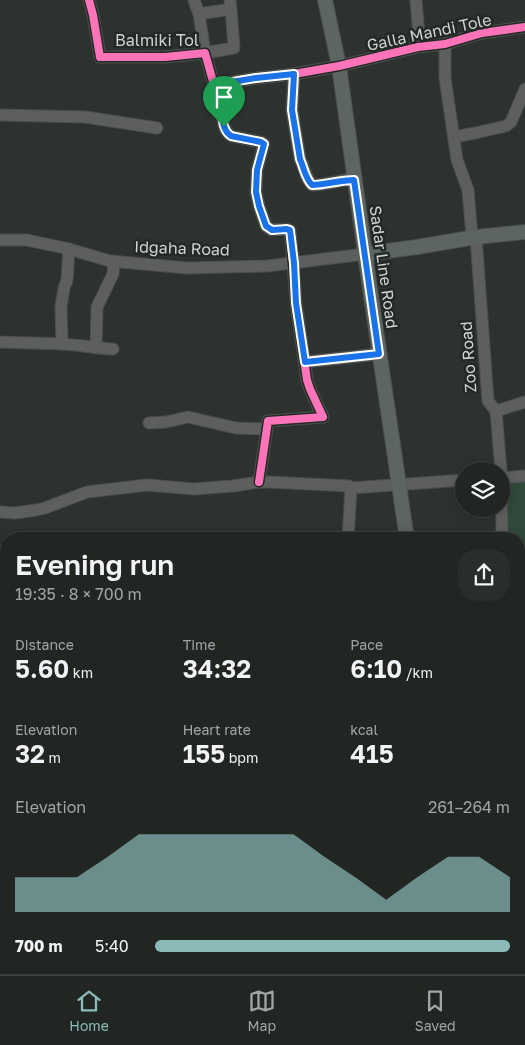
<!DOCTYPE html>
<html lang="en">
<head>
<meta charset="utf-8">
<style>
  :root { --surface:#222623; --page:#2a2e2b; --text:#f1f3f6; --muted:#a2a5a6; --line:#3f4341; --accent:#8bbbb9 }
  body { margin:0; font-family:"Golos Text",sans-serif; background:var(--page); color:var(--text); height:100vh; display:flex; flex-direction:column; font-size:19px; white-space:nowrap }
  * { box-sizing:border-box; margin:0 }
  p { font-size:16px; color:var(--muted) }
  .icon { flex:none; width:28px; height:28px; fill:none; stroke:currentColor; stroke-width:2; stroke-linecap:round; stroke-linejoin:round }
  .map { position:relative; flex:1; overflow:hidden }
  .details { position:absolute; left:0px; top:532px; width:525px; height:442px; display:flex; flex-direction:column; background:var(--surface); border-radius:20px 20px 0 0; box-shadow:0 2px 12px #0003,0 0 0 1px var(--line) }
  .details>* { flex:none }
  .tools { position:absolute; left:455px; top:462px; display:grid; gap:10px }
  .tools a { display:grid; place-items:center; width:55px; height:55px; border-radius:50%; background:var(--surface); box-shadow:0 2px 12px #0003,0 0 0 1px var(--line); font-size:25px }
  .pin { position:absolute; display:grid; place-items:center; width:42px; height:42px; color:#fff; margin:-51px -21px; border-radius:50% 50% 50% 0; rotate:-45deg; box-shadow:0 0 5px #0007 }
  .pin .icon { rotate:45deg }
  .round { display:grid; place-items:center; flex:none; width:52px; height:52px; border-radius:20px; background:var(--page) }
  .headline { display:flex; align-items:center; justify-content:space-between; height:85px; padding:0 15px }
  h1 { font-size:28px; font-weight:600; line-height:38px }
  .figures { display:grid; grid-template-columns:repeat(3,1fr); gap:8px; height:85px; padding:5px 15px }
  .figures div { display:grid; align-content:center }
  .figures b { font-size:25px; font-weight:600 }
  .figures small { font-size:14px; font-weight:400 }
  .figures p { font-size:14px }
  .chart { height:140px; padding:10px 15px }
  .chart p { display:flex; justify-content:space-between }
  .chart svg { width:100%; height:90px; margin-top:5px; fill:var(--accent); opacity:.7 }
  ul { padding:0 15px; list-style:none; font-size:16px }
  li { display:grid; grid-template-columns:80px 60px 1fr; align-items:center; height:38px }
  li i { height:12px; border-radius:6px; background:var(--accent) }
  .dock { display:flex; justify-content:space-around; align-items:center; height:70px; border-top:1px solid var(--line); background:var(--surface); font-size:14px; color:var(--muted) }
  .dock a { display:grid; justify-items:center; gap:2px }
  .dock .current { color:var(--accent) }
  .map>svg:first-child { display:block }
</style>
</head>
<body>
<div class="map">
<svg width="525" height="975" viewBox="0 0 525 975">
  <rect width="100%" height="100%" fill="#2d322f"/>
  <path fill="#30493a" d="M525,480V568H519V539H508L507,481Z"/>
  <g fill="none" stroke-linecap="round" stroke-linejoin="round">
    <defs>
      <g id="minor">
        <path d="M89,0L93,15L100,57H165L205,53L214,85L257,78L294,74L339,66L418,47L445,44L482,33L525,27"/>
        <path d="M194,0L199,14"/>
        <path d="M230,0L231,9L199,14L205,53L234,48L231,9"/>
        <path d="M416,0L419,36L418,47"/>
        <path d="M445,44V78L457,160L468,190L472,237"/>
        <path d="M294,74L292,110L300,159C305,168 305,178 312,185C326,185 339,180 354,179"/>
        <path d="M214,85C217,92 219,99 221,105C223,116 221,128 231,136L261,142L264,144L257,170L256,192L259,206L266,226L272,230L287,229L290,231L293,263L296,303L307,380L310,389L323,417L268,421L259,482"/>
        <path d="M0,115L85,117L157,128"/>
        <path d="M454,137L475,133L506,126L511,122L525,89"/>
        <path d="M476,237L488,401L496,411L501,471"/>
        <path d="M0,240H27L69,249L110,261L187,268L267,266L365,254"/>
        <path d="M0,342C21,343 42,343 62,344C79,345 96,348 113,349"/>
        <path d="M62,344L61,307L64,288L67,280L69,249"/>
        <path d="M96,348L97,307L113,274L114,261"/>
        <path d="M305,362L379,354"/>
        <path d="M496,411L525,402"/>
        <path d="M149,423L166,422L188,417L236,428L266,429"/>
        <path d="M501,472L502,532"/>
        <path d="M501,478L525,476"/>
        <path d="M0,512L15,513L36,510L45,508L87,492L147,485L194,489L233,486L259,482H269L349,486L351,488L464,480"/>
        <path d="M348,539L351,488"/>
        <path d="M519,573H525"/>
        <path d="M0,857H6"/>
        <path d="M0,893L2,897L0,915"/>
        <path d="M0,943L6,969"/>
        <path d="M173,969V975"/>
        <path d="M73,975L74,969"/>
        <path d="M221,975L230,969"/>
        <path d="M519,975L525,972"/>
      </g>
      <g id="major">
        <path d="M325,0L339,66L371,296L407,539"/>
        <path d="M365,254L417,247L476,237L525,232"/>
        <path d="M463,969L464,975"/>
      </g>
    </defs>
    <use href="#minor" stroke="#4b4e4c" stroke-width="13"/>
    <use href="#major" stroke="#4b4e4c" stroke-width="16"/>
    <use href="#minor" stroke="#5d5f5e" stroke-width="11"/>
    <use href="#major" stroke="#5c6560" stroke-width="14"/>
    <defs>
      <g id="cycleway">
        <path d="M89,0L93,15L100,57H165L205,53L214,85L257,78L294,74L339,66L418,47L445,44L482,33L525,27"/>
        <path d="M214,85C217,92 219,99 221,105C223,116 221,128 231,136L261,142L264,144L257,170L256,192L259,206L266,226L272,230L287,229L290,231L293,263L296,303L307,380L310,389L323,417L268,421L259,482"/>
      </g>
    </defs>
    <use href="#cycleway" stroke="#232925" stroke-width="11"/>
    <use href="#cycleway" stroke="#fb73b8" stroke-width="8"/>
  </g>
  <g fill="none" stroke-linecap="round" stroke-linejoin="round">
    <defs>
      <path id="route" d="M294,74L292,110L300,159C304,168 305,178 312,185C326,185 339,180 354,180L379,354L305,362L296,303L294,263L290,230L287,229L272,230L266,226L259,206L256,192L257,170L264,144L261,142L231,136C221,129 223,116 221,105C219,98 217,92 214,85L256,78Z"/>
    </defs>
    <use href="#route" stroke="#fff" stroke-width="10"/>
    <use href="#route" stroke="#1a73e8" stroke-width="6"/>
  </g>
  <g text-anchor="middle" dominant-baseline="central" stroke-width="5" stroke-linejoin="round" paint-order="stroke">
    <g font-size="16" fill="#d0d4d1" stroke="#232925">
      <text transform="translate(429 32) rotate(-12)">Galla Mandi Tole</text>
      <text x="157" y="40">Balmiki Tol</text>
      <text transform="translate(182 248) rotate(2)">Idgaha Road</text>
      <text transform="translate(384 267) rotate(82)">Sadar Line Road</text>
      <text transform="translate(468 357) rotate(-94)">Zoo Road</text>
    </g>
  </g>
</svg>
<div class="tools">
<a><svg class="icon" aria-label="layers" viewBox="0 0 24 24"><path d="M12 4l9 5-9 5-9-5zM3 14l9 5 9-5"/></svg></a>
</div>
<div class="pin" style="left:224px;top:127px;background:#1e9e55"><svg class="icon" aria-label="arrive" viewBox="0 0 24 24"><path d="M6 21V4h12l-3 4 3 4H6"/></svg></div>
<section class="details">
<div class="headline"><div><h1>Evening run</h1><p>19:35 · 8 × 700 m</p></div><a class="round"><svg class="icon" aria-label="share" viewBox="0 0 24 24"><path d="M12 15V3M7 8l5-5 5 5M5 13v7h14v-7"/></svg></a></div>
<div class="figures">
<div><p>Distance</p><b>5.60<small> km</small></b></div>
<div><p>Time</p><b>34:32</b></div>
<div><p>Pace</p><b>6:10<small> /km</small></b></div>
</div>
<div class="figures">
<div><p>Elevation</p><b>32<small> m</small></b></div>
<div><p>Heart rate</p><b>155<small> bpm</small></b></div>
<div><p>kcal</p><b>415</b></div>
</div>
<div class="chart"><p><span>Elevation</span>261–264 m</p>
<svg viewBox="0 0 160 44" preserveAspectRatio="none"><path d="M0 44V27L10 27L20 27L30 17L40 6L50 6L60 6L70 6L80 6L90 6L100 17L110 27L120 38L130 27L140 17L150 17L160 27V44z"/></svg>
</div>
<ul>
<li><b>700 m</b>5:40<i style="width:100%"></i></li>
</ul>
</section>
</div>
<nav class="dock">
<a class="current"><svg class="icon" aria-label="home" viewBox="0 0 24 24"><path d="M3 11l9-7 9 7M6 9v11h12V9"/></svg>Home</a>
<a><svg class="icon" aria-label="map" viewBox="0 0 24 24"><path d="M3 6l6-2 6 2 6-2v14l-6 2-6-2-6 2zM9 4v14M15 6v14"/></svg>Map</a>
<a><svg class="icon" aria-label="saved" viewBox="0 0 24 24"><path d="M7 4h10v16l-5-4-5 4z"/></svg>Saved</a>
</nav>
</body>
</html>
